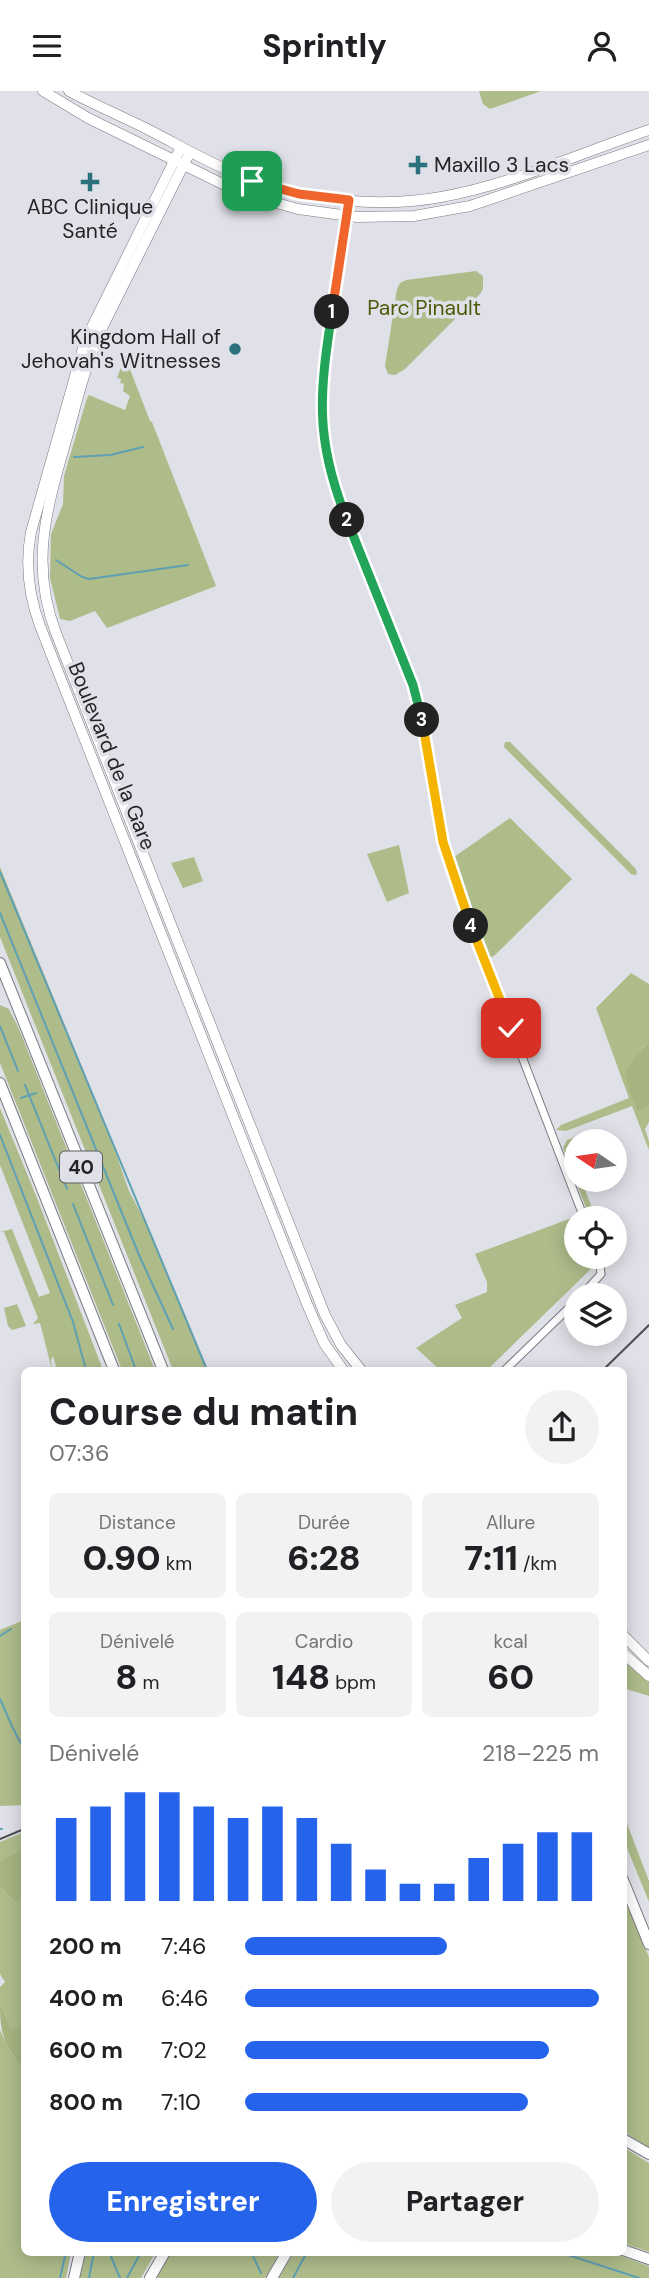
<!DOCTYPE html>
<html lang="fr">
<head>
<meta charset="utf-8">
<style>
  :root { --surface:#fff; --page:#f2f2f2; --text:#202124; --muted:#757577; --accent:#2563eb }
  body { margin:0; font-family:"DM Sans",sans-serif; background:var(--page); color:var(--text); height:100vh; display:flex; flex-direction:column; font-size:26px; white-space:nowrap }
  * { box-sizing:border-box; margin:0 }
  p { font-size:23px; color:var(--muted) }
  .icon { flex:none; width:38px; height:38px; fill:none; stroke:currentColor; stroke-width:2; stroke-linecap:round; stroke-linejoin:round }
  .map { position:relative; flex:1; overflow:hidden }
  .details { position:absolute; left:21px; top:1276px; width:606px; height:889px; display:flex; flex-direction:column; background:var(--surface); border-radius:10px; box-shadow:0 4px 18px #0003 }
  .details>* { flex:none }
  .needle { width:46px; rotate:283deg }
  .buttons { position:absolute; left:564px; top:1038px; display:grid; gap:14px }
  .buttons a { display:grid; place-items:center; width:63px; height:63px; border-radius:50%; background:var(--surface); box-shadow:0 4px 18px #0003; font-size:35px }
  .pin { position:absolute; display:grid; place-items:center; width:60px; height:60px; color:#fff; margin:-30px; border-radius:14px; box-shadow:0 4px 10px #0006 }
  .km { position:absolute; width:35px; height:35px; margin:-18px; border-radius:50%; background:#222; color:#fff; font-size:19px; line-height:35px; text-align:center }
  .round { display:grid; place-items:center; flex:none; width:74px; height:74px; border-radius:37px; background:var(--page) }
  .overview { display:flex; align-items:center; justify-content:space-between; height:119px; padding:0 28px }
  h1 { font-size:38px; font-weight:800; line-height:52px }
  .figures { display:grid; grid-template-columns:repeat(3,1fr); gap:10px; height:119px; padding:7px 28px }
  .figures div { display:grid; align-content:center; border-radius:10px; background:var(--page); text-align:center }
  .figures b { font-size:35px; font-weight:800 }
  .figures small { font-size:19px; font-weight:400 }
  .figures p { font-size:19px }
  .chart { height:196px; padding:14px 28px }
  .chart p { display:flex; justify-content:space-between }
  .chart svg { width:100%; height:126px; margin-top:7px; stroke:var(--accent); stroke-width:6 }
  .primary-button { display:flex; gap:14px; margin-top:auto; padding:14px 28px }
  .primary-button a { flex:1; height:80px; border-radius:42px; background:var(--accent); color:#fff; font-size:28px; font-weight:800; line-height:80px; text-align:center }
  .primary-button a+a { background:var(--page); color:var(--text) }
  ul { padding:0 28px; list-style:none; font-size:23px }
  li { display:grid; grid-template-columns:112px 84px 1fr; align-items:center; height:52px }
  li i { height:18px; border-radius:9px; background:var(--accent) }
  header { display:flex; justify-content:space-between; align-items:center; height:91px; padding:0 28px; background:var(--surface); font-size:32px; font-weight:800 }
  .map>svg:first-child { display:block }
</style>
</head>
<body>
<header><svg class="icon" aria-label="menu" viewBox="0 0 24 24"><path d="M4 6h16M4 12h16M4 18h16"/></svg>Sprintly<svg class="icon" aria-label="person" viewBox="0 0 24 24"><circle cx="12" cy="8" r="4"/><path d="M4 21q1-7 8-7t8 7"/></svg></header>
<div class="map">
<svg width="649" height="2187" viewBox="0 0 649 2187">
  <rect width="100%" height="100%" fill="#e0e1e8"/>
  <g fill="#aebc8a">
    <path d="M479,0H541L490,18L483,13Z"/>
    <path d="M476,180L483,185V198L480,203L405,278L395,284L388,283L385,275L397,198L400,192L406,189Z"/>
    <path d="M124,268H126L150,330L152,331L216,495L107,537L95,520L70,530L60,528L50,487L51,443L63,413L64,385L87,307L89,304L125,319L130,305L123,300L124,293L120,292L121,288L117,287Z"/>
    <path d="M505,651H510L635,777L637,781L636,784L631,783L504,656Z"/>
    <path d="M510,727L572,788L494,865L489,867L454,766Z"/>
    <path d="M399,754L409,802L387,811L367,763Z"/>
    <path d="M194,766L203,790L183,797L171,772Z"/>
    <path d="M0,776L107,1037L129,1100L150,1140L208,1279H173L0,846Z"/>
    <path d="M631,882L649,893V951C623,977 623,985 637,1019L642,1020L649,1016V1031L645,1038L649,1050V1059L632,1015L566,1040L556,1039L561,1034L629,1007L596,917Z"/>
    <path d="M0,914L9,918L19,938L155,1279H122L0,972Z"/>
    <path d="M0,1017L37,1107L103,1279H57L53,1265L51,1269L52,1279L40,1232L33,1233L38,1227L4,1141H0L12,1138L39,1206L50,1202L0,1074Z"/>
    <path d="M585,1042H590L591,1048L588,1044L572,1049L576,1063L572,1065L576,1075V1088L581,1089L596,1127H590L563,1057L567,1049Z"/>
    <path d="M577,1125L576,1166H593L594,1175L487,1279H440L416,1257L462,1227L455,1214L487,1201V1191L475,1163Z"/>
    <path d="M17,1213L26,1235L12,1239L8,1235L4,1217Z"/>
    <path d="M24,1529V1714L0,1715V1539Z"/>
    <path d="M623,1568L649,1591V1605L623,1597Z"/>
    <path d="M623,1722L649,1790V1811L623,1747Z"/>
    <path d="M24,1741V1756L0,1770V1751Z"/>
    <path d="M0,1796L16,1812L24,1806V1934L11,1940L0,1913V1896L5,1891L0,1883Z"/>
    <path d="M623,1803L649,1866V2057L623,2040Z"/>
    <path d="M0,1939L10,1960L24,1980V2161H71L66,2187H0Z"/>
    <path d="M623,2056L649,2072V2161L623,2152Z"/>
    <path d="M86,2161H156L141,2187H80Z"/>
    <path d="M171,2161H280L265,2187H157Z"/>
    <path d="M294,2161H610L649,2175V2187H279Z"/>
  </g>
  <g fill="#a6b480">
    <path d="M649,951V1016L642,1020L637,1019C622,982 621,980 649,951Z"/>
    <path d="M24,1756V1806L16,1812L0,1796V1770Z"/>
    <path d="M0,1913L11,1939L24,1934V1980C5,1954 0,1945 0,1913Z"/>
  </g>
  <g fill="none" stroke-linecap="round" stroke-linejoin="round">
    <g stroke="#5fa0b2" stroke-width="2">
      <path d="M74,366L110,364L143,356"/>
      <path d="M56,469L82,486L89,488L188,474"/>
      <path d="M0,781L207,1279"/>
      <path d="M0,822L139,1164L173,1238"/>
      <path d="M0,935L18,980"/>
      <path d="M25,994L67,1098"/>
      <path d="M21,1007L36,1002"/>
      <path d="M0,1044L73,1231L86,1279"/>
      <path d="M73,1113L113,1214"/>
      <path d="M119,1233L136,1279"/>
      <path d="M0,1545L11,1538"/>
      <path d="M0,1608C8,1625 14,1643 24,1657"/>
      <path d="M0,1738H2"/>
      <path d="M109,2161L120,2187"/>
      <path d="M251,2161L261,2182"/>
      <path d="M559,2161L639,2187"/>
      <path d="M60,2187L66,2161"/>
      <path d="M89,2187L94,2161"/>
      <path d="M127,2187L141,2161"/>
      <path d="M293,2187L307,2161"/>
    </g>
    <defs>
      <g id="minor">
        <path d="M349,109L323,280L321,313L323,347L335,399L413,594C433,660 435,729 456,794L584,1127"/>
        <path d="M582,1204L601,1183L599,1166"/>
        <path d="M505,1279L576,1210"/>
      </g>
      <g id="major">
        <path d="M43,0L88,27L241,102L298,118L357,126L414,125L470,115L649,54"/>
        <path d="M69,0C96,15 124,26 151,40C184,57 216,76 251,89C306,110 383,117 441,106C512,93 581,62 649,39"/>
        <path d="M181,56L85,250L31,441C25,473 29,505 40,535L307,1213L324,1252L343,1279"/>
        <path d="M190,61L102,237C87,270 78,305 69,339C49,411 28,469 56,542L325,1224L341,1254L361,1279"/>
        <path d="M623,1544L649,1570"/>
        <path d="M623,1562L649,1585"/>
      </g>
      <g id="highway">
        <path d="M0,872L163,1279"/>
        <path d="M0,992L114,1279"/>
        <path d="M623,1789L649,1853"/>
        <path d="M623,2048L649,2063"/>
        <path d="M623,2159L649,2168"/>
        <path d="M74,2187L80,2161"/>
        <path d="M150,2187L165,2161"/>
        <path d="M272,2187L287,2161"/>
      </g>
    </defs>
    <use href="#minor" stroke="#797a80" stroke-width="9"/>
    <use href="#major" stroke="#797a80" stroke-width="11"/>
    <use href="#highway" stroke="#797a80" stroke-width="12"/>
    <use href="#minor" stroke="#fff" stroke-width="7"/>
    <use href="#major" stroke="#fff" stroke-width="10"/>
    <use href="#highway" stroke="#fff" stroke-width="10"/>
    <g stroke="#4e4e52" stroke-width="2">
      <path d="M603,1279L649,1234"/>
      <path d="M0,1748L24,1738"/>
    </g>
  </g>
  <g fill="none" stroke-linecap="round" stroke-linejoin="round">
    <defs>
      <path id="split-1" d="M252,90L299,103L349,109L332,221"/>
      <path id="split-2" d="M332,221C319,305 315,349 347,429"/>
      <path id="split-3" d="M347,429L413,594L422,629"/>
      <path id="split-4" d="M422,629L443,751L471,835"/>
      <path id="split-5" d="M471,835L511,937"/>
    </defs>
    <use href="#split-1" stroke="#fff" stroke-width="14"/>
    <use href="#split-2" stroke="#fff" stroke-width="14"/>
    <use href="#split-3" stroke="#fff" stroke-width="14"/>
    <use href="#split-4" stroke="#fff" stroke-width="14"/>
    <use href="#split-5" stroke="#fff" stroke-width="14"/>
    <use href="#split-1" stroke="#f0652b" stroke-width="9"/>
    <use href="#split-2" stroke="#22a559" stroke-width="9"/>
    <use href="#split-3" stroke="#22a559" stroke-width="9"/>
    <use href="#split-4" stroke="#f5b400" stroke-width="9"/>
    <use href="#split-5" stroke="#f5b400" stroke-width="9"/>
  </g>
  <g fill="#2b717e" stroke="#e0e1e8" stroke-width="2.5">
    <path d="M414.5 63.5h7v7h7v7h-7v7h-7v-7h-7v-7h7z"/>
    <path d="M86.5 80.5h7v7h7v7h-7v7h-7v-7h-7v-7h7z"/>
    <circle cx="235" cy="258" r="7"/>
  </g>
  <g text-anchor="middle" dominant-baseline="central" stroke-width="7" stroke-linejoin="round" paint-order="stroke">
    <rect fill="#e0e1e8" stroke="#5c5d61" stroke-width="2" x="60" y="1060.5" width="42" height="31" rx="5"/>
    <g font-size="19" font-weight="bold" fill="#242427">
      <text x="81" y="1076">40</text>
    </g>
    <g font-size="21" fill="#242427" stroke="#e0e1e8" text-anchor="start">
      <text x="434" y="74">Maxillo 3 Lacs</text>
      <text x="90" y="116" text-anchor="middle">ABC Clinique<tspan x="90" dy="24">Santé</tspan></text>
      <text x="221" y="246" text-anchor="end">Kingdom Hall of<tspan x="221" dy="24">Jehovah's Witnesses</tspan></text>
    </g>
    <g font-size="21" fill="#4a5a06" stroke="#e0e1e8">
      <text x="424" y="217">Parc Pinault</text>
    </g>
    <g font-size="21" fill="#242427" stroke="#e0e1e8">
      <text transform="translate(112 665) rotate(68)">Boulevard de la Gare</text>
    </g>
  </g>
</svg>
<div class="buttons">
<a><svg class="needle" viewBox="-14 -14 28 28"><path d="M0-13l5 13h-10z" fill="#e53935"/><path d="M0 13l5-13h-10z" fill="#757577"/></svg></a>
<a><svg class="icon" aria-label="locate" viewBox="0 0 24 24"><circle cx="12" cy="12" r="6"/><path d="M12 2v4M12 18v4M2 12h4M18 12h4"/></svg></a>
<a><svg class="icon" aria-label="layers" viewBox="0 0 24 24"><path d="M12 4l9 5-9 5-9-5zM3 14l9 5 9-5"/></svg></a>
</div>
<div class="pin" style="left:252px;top:90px;background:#1e9e55"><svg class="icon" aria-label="arrive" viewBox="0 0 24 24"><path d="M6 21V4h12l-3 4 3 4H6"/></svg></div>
<div class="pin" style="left:511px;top:937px;background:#d93025"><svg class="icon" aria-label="check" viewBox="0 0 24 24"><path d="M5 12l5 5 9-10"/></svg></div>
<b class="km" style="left:332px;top:221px">1</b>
<b class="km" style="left:347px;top:429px">2</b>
<b class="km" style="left:422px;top:629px">3</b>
<b class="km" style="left:471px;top:835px">4</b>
<section class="details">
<div class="overview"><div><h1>Course du matin</h1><p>07:36</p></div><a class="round"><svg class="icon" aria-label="share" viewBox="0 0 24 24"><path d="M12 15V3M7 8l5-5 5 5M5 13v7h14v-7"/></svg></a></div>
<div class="figures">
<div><p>Distance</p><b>0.90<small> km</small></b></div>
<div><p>Durée</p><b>6:28</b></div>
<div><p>Allure</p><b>7:11<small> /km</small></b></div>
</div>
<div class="figures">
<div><p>Dénivelé</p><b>8<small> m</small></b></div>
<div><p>Cardio</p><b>148<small> bpm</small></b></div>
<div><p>kcal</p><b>60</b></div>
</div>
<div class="chart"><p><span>Dénivelé</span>218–225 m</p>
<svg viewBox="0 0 160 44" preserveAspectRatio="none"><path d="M5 44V15M15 44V11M25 44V6M35 44V6M45 44V11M55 44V15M65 44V11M75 44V15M85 44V24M95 44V33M105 44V38M115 44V38M125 44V29M135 44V24M145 44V20M155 44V20"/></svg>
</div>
<ul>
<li><b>200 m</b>7:46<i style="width:57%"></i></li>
<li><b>400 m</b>6:46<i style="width:100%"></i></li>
<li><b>600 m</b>7:02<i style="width:86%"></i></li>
<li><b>800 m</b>7:10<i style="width:80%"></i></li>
</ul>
<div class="primary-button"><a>Enregistrer</a><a>Partager</a></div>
</section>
</div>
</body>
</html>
